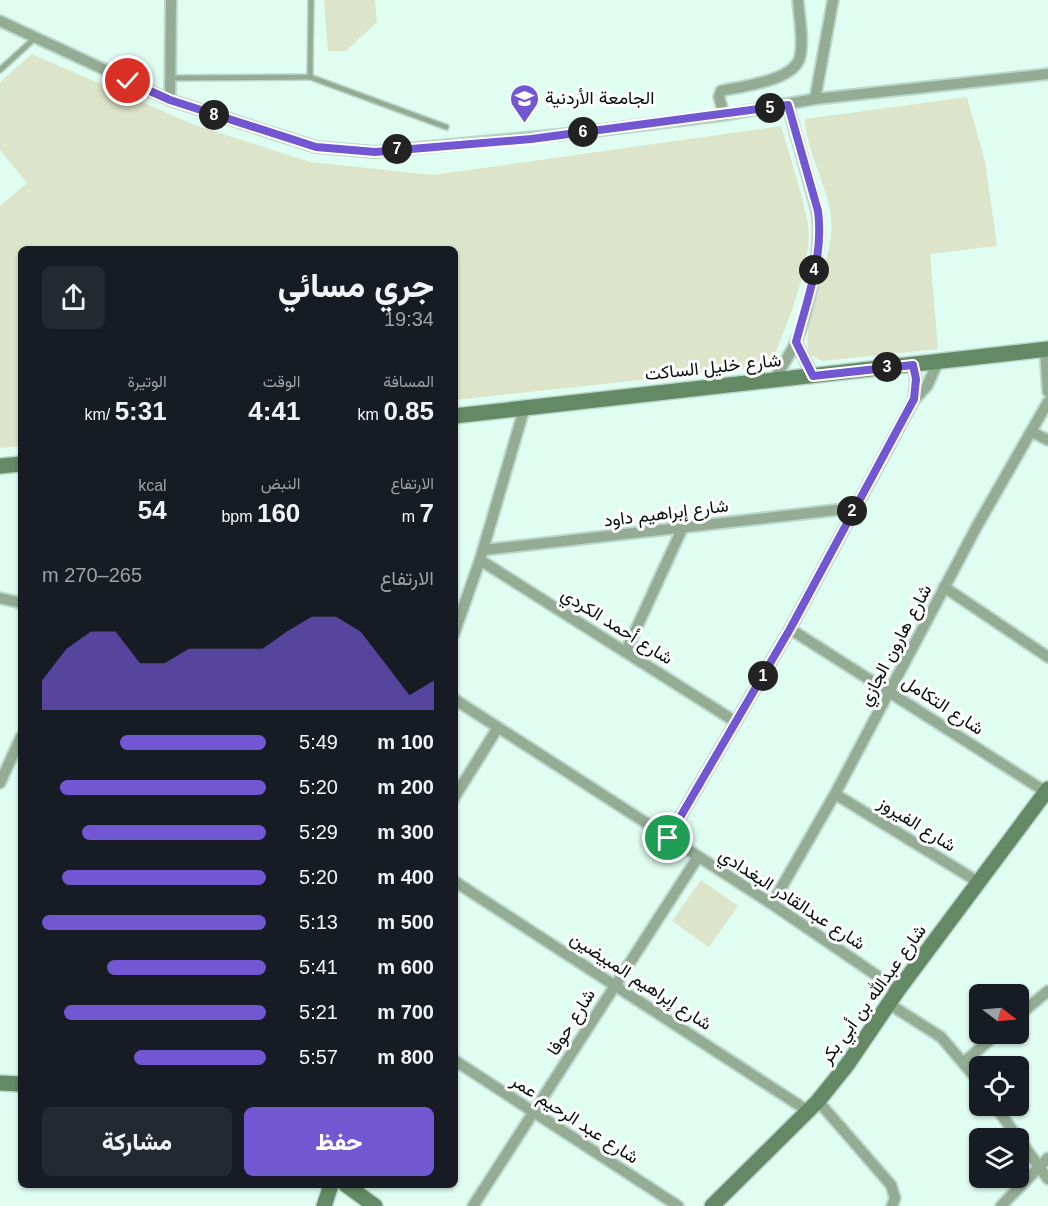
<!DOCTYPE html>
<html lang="ar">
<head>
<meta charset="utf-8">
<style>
  :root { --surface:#171b24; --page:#242831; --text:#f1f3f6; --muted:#9ea1a6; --accent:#7157d1 }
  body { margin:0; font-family:Arial,Vazirmatn,sans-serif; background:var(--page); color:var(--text); direction:rtl; height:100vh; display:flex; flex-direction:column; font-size:22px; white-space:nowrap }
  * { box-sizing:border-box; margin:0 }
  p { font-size:20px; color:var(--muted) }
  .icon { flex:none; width:33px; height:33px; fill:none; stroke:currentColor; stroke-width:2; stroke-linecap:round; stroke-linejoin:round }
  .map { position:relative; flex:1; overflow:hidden; direction:ltr }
  .sheet { position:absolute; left:18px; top:246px; width:440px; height:942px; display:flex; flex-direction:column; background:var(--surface); border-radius:9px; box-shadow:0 2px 4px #0004; direction:rtl }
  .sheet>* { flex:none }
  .needle { width:39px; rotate:106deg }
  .fabs { position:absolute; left:969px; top:984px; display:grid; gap:12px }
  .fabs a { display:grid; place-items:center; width:60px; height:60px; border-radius:9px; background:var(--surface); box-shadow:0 2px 4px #0004; font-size:30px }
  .pin { position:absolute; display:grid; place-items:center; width:51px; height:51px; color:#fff; margin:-26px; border:3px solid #fff; border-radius:50%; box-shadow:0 2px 6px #0007 }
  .km { position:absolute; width:30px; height:30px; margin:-15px; border-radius:50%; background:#222; color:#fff; font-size:16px; line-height:30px; text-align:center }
  .round { display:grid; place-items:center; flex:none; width:63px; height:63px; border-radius:9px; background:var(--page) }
  .headline { display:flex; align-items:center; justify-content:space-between; height:102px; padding:0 24px }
  h1 { font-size:33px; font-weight:800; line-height:45px }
  .stats { display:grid; grid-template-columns:repeat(3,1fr); gap:9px; height:102px; padding:6px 24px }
  .stats div { display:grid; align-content:center }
  .stats b { font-size:26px; font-weight:800 }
  .stats small { font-size:16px; font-weight:400 }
  .stats p { font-size:16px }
  .chart { height:168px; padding:12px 24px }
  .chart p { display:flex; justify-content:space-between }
  .chart svg { width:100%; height:108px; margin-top:6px; fill:var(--accent); opacity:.7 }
  .cta { display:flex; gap:12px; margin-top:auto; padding:12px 24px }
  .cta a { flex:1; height:69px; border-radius:9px; background:var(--accent); color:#fff; font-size:24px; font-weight:800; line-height:69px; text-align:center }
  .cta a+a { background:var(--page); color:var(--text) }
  ul { padding:0 24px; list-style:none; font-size:20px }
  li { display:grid; grid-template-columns:96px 72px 1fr; align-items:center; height:45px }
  li i { height:15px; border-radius:8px; background:var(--accent) }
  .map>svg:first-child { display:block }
</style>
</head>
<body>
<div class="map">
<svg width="1048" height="1206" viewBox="0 0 1048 1206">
  <rect width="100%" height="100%" fill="#dffdf1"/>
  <g fill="#dce5ca">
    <path d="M324,0H375L377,22L346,51H328Z"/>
    <path d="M32,54L192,124L310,162L433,175L781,126C790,158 802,192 808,224C814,260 784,333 770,366L455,400L454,249H21V446L0,448V206L27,183L0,150V82Z"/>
    <path d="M967,97L985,161L997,246L930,254L938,349L822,361L809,354C801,324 827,269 831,236C836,197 806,157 805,119Z"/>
    <path d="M701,880L738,906L709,947L672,921Z"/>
  </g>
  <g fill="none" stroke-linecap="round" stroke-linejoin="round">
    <defs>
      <g id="lane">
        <path d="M0,70L35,38"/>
        <path d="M310,77L446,127"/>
        <path d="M171,78L310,77L311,0"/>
      </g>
      <g id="street">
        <path d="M0,21L170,100L316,147L375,152L577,133L724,115L815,99L1048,74"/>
        <path d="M815,99L833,0"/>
        <path d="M170,100L171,0"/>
        <path d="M724,115L719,97L721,91C743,86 794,81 800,57C804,39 799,18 798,0"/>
        <path d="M796,342L813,376"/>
        <path d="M1045,350L1048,392"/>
        <path d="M774,380C781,368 789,356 795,344C809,312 823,245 817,211L788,105"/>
        <path d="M914,400L927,386L938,362"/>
        <path d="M1032,432L1048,440"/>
        <path d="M483,550L854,508"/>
        <path d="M480,560L736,722"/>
        <path d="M944,587L1048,657"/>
        <path d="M0,598L21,603"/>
        <path d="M790,629L1046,792"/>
        <path d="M454,634L480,560L525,406"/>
        <path d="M626,651L682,529"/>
        <path d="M454,699L772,904L898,990"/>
        <path d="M0,783L21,737"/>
        <path d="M835,794L980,883"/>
        <path d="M454,798L497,729"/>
        <path d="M668,838L790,629L914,400L916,379L913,365"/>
        <path d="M454,881L808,1111"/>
        <path d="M772,904L835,794L977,526L1048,402"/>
        <path d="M889,1004L941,1037L980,1083"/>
        <path d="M1018,1016L1048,991"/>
        <path d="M454,1060L678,1206"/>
        <path d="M964,1062L997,1034"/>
        <path d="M818,1101L891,1185L895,1198L892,1206"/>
        <path d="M995,1106L1048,1179"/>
        <path d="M473,1206L698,857"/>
        <path d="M1001,1206L1048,1158"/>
      </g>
      <g id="secondary">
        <path d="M454,416L1048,349"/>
        <path d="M0,466L21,464"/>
        <path d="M0,1083L21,1084"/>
        <path d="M346,1185L375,1206"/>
        <path d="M324,1206L331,1185"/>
        <path d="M712,1206L818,1101L847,1065L898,990L1048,789"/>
      </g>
    </defs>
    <use href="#lane" stroke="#bcd7cc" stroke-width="8"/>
    <use href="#street" stroke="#bcd7cc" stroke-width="14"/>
    <use href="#secondary" stroke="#bcd7cc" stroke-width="18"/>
    <use href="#lane" stroke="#93ac93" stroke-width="5"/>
    <use href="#street" stroke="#93ac93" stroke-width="10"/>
    <use href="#secondary" stroke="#638965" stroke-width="15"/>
  </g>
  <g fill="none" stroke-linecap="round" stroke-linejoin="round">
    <defs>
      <path id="route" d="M128,81L170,100L316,147L375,152L531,139L788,105L818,211C824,256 807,300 796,342L813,376L913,365L916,379L914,399L790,629L668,838"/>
    </defs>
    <use href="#route" stroke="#fff" stroke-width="12"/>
    <use href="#route" stroke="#7157d1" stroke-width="8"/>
  </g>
  <defs>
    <symbol id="university-pin" viewBox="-11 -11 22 30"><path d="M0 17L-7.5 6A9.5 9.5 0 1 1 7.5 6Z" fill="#7157d1" stroke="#fff"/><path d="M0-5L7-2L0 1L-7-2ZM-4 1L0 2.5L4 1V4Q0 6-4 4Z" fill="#fff"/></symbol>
  </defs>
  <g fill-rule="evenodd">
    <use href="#university-pin" x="508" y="82" width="33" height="45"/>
  </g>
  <g text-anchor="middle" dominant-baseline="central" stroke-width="6" stroke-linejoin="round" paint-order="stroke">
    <g font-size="18" fill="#060f0b" stroke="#fff" text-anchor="start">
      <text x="545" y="98">الجامعة الأردنية</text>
    </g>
    <g font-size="18" fill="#060f0b" stroke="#fff">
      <text transform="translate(713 367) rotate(-6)">شارع خليل الساكت</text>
      <text transform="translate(666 513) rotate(-7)">شارع إبراهيم داود</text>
      <text transform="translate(617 626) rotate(32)">شارع أحمد الكردي</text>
      <text transform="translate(895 645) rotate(-62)">شارع هارون الجازي</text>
      <text transform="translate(943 705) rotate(33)">شارع التكامل</text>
      <text transform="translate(917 824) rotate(32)">شارع الفيروز</text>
      <text transform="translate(792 899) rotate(33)">شارع عبدالقادر البغدادي</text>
      <text transform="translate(641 981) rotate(33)">شارع إبراهيم المبيضين</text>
      <text transform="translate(873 994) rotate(-54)">شارع عبدالله بن أبي بكر</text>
      <text transform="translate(571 1022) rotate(-58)">شارع حوفا</text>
      <text transform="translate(575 1119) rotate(33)">شارع عبد الرحيم عمر</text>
    </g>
  </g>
</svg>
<div class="fabs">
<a><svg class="needle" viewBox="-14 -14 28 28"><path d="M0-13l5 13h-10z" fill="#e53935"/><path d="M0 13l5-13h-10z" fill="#9ea1a6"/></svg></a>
<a><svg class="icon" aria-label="locate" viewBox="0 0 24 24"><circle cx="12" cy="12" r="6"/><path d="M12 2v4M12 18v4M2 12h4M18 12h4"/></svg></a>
<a><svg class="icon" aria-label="layers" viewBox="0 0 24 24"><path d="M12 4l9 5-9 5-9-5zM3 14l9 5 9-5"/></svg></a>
</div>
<div class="pin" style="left:668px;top:838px;background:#1e9e55"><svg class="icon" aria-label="arrive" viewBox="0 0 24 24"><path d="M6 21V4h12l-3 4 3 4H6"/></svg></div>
<div class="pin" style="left:128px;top:81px;background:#d93025"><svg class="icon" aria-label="check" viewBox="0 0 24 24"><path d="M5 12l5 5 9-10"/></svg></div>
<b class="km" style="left:763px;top:676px">1</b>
<b class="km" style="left:852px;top:511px">2</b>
<b class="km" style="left:887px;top:367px">3</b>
<b class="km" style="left:814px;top:270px">4</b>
<b class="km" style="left:770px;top:108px">5</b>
<b class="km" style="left:583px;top:132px">6</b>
<b class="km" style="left:397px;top:149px">7</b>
<b class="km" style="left:214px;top:115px">8</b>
<section class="sheet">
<div class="headline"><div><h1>جري مسائي</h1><p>19:34</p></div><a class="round"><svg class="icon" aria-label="share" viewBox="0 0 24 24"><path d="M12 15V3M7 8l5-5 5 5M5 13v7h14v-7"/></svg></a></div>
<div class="stats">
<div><p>المسافة</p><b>0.85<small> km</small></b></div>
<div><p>الوقت</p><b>4:41</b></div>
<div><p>الوتيرة</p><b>5:31<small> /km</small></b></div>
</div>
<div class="stats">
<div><p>الارتفاع</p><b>7<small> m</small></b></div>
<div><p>النبض</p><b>160<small> bpm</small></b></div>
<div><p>kcal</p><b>54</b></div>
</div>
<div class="chart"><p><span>الارتفاع</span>265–270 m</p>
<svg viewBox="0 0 160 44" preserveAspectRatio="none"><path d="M0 44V32L10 19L20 12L30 12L40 25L50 25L60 19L70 19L80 19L90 19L100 12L110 6L120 6L130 12L140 25L150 38L160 32V44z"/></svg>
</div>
<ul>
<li><b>100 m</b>5:49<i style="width:65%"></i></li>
<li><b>200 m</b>5:20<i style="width:92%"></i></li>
<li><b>300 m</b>5:29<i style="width:82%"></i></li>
<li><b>400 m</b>5:20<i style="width:91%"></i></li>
<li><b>500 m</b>5:13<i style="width:100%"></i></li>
<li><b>600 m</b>5:41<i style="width:71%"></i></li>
<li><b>700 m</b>5:21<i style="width:90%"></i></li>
<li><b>800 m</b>5:57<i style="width:59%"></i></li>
</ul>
<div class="cta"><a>حفظ</a><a>مشاركة</a></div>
</section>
</div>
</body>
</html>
